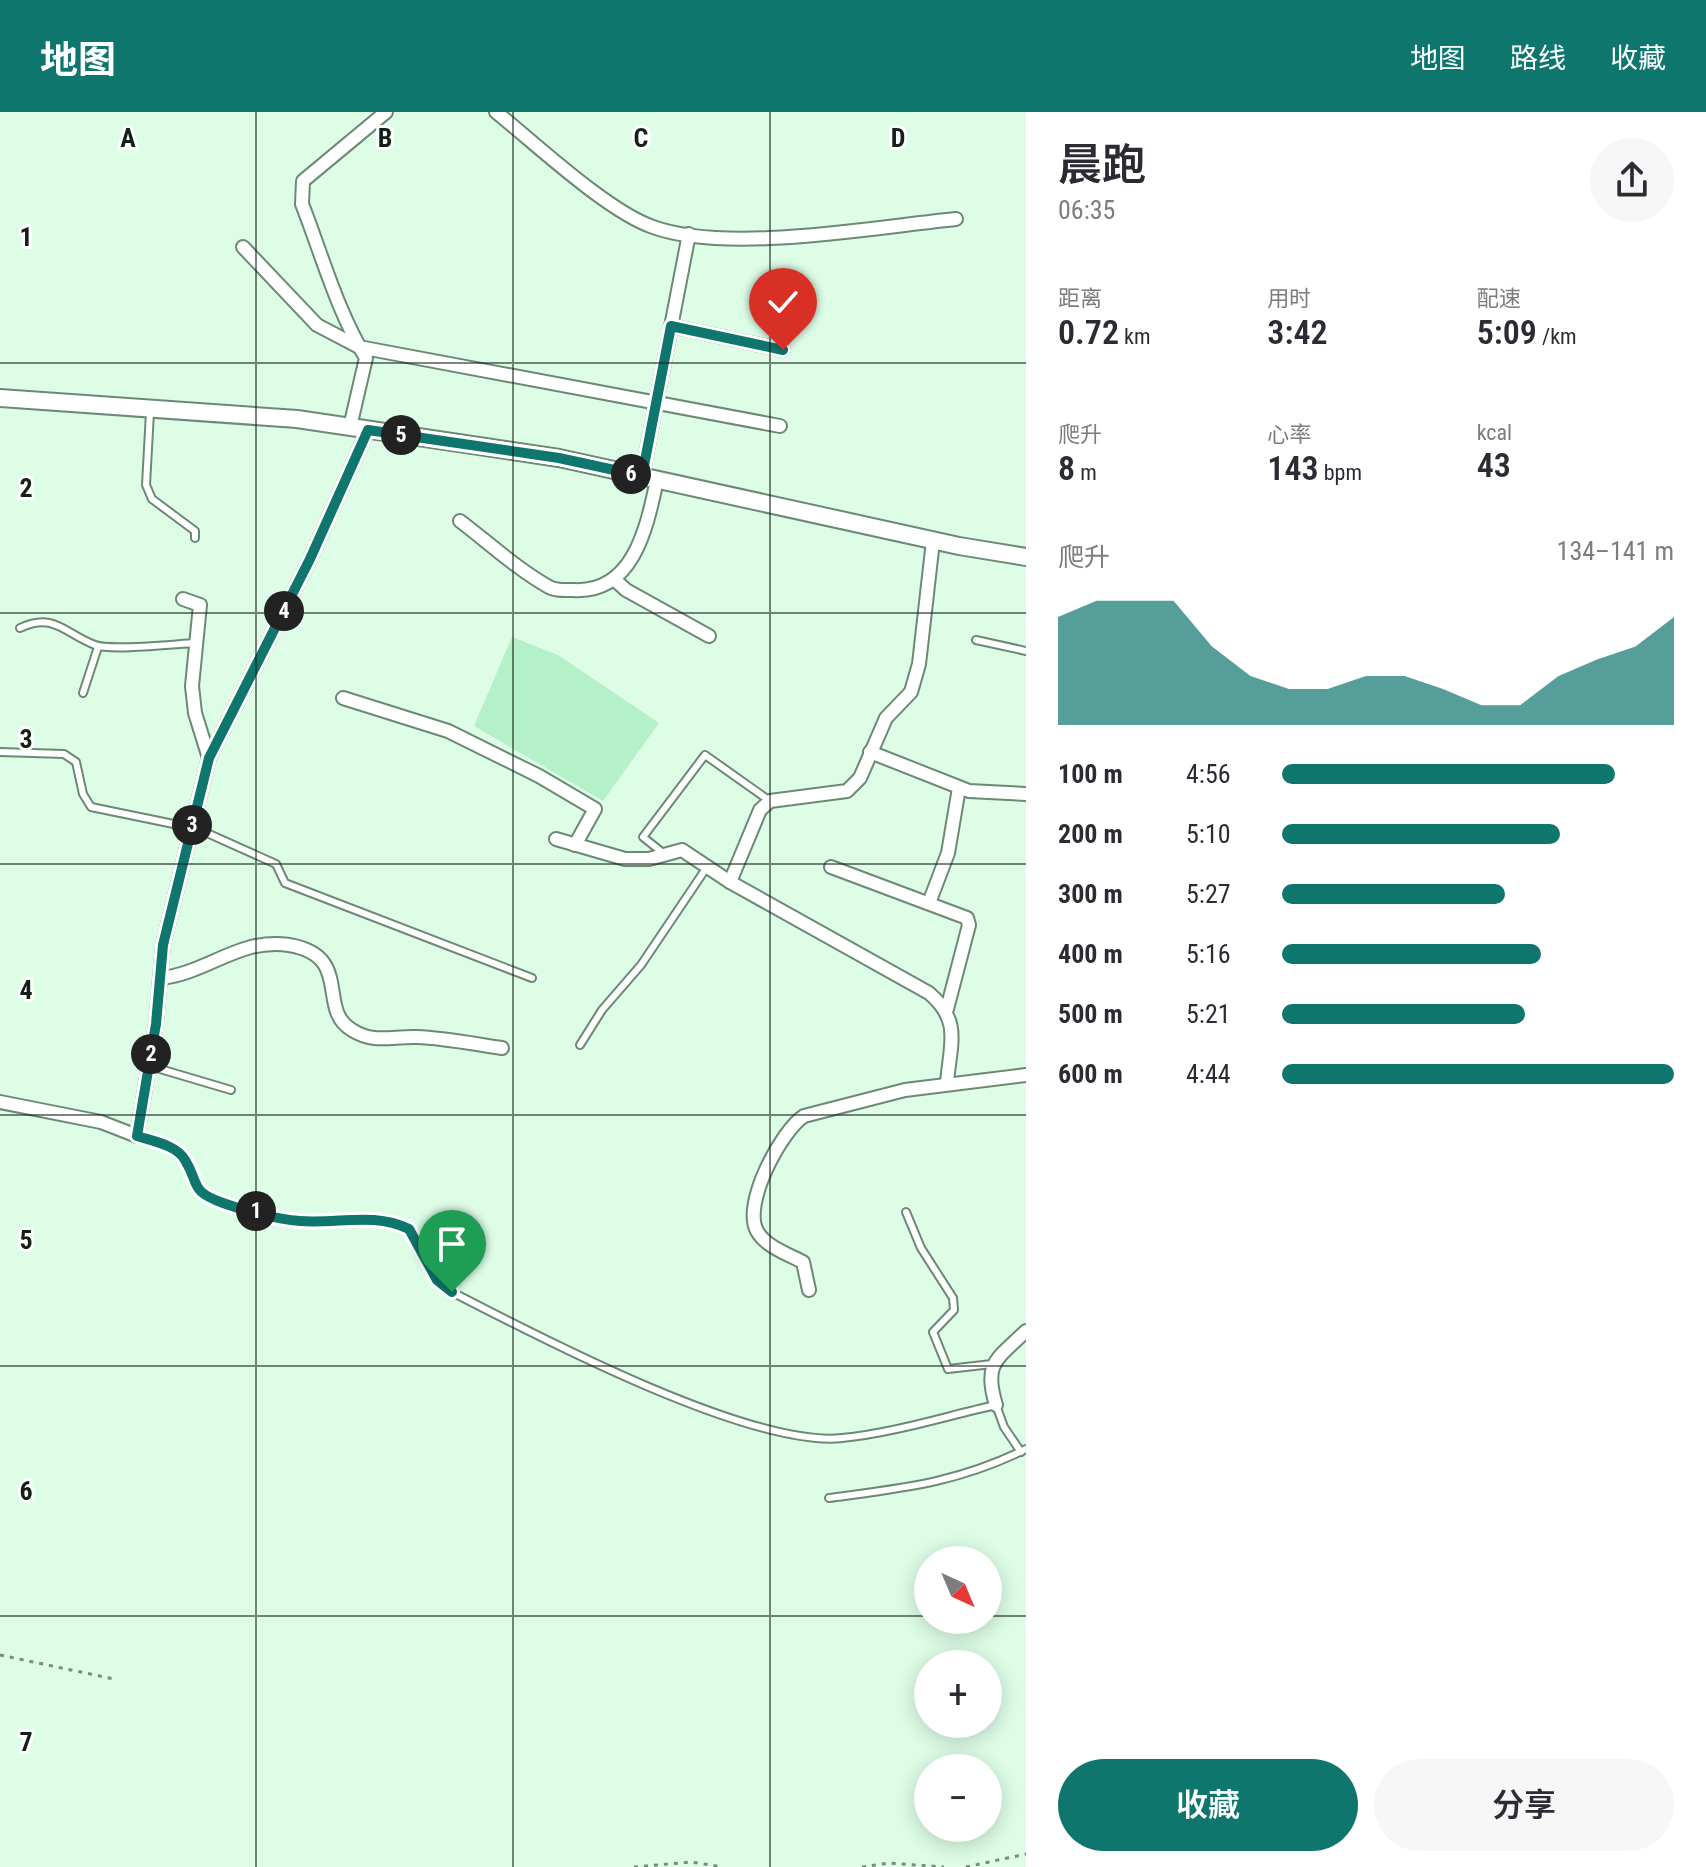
<!DOCTYPE html>
<html lang="zh">
<head>
<meta charset="utf-8">
<style>
  :root { --surface:#fff; --page:#f7f7f7; --text:#2b2b33; --muted:#7c7c81; --accent:#0f766e }
  body { margin:0; font-family:"Roboto Condensed","Noto Sans SC",sans-serif; background:var(--page); color:var(--text); height:100vh; display:flex; flex-direction:column; font-size:30px; white-space:nowrap }
  * { box-sizing:border-box; margin:0 }
  p { font-size:26px; color:var(--muted) }
  .icon { flex:none; width:44px; height:44px; fill:none; stroke:currentColor; stroke-width:2; stroke-linecap:round; stroke-linejoin:round }
  .map { position:relative; flex:1; overflow:hidden }
  .drawer { display:flex; flex-direction:column; background:var(--surface); width:680px }
  .drawer>* { flex:none }
  .needle { width:52px; rotate:136deg }
  .controls { position:absolute; left:914px; top:1434px; display:grid; gap:16px }
  .controls a { display:grid; place-items:center; width:88px; height:88px; border-radius:50%; background:var(--surface); box-shadow:0 4px 20px #0003; font-size:40px }
  .pin { position:absolute; display:grid; place-items:center; width:68px; height:68px; color:#fff; margin:-82px -34px; border-radius:50% 50% 50% 0; rotate:-45deg; box-shadow:0 0 8px #0007 }
  .pin .icon { rotate:45deg }
  .km { position:absolute; width:40px; height:40px; margin:-20px; border-radius:50%; background:#222; color:#fff; font-size:22px; line-height:40px; text-align:center }
  .round { display:grid; place-items:center; flex:none; width:84px; height:84px; border-radius:42px; background:var(--page) }
  .head { display:flex; align-items:center; justify-content:space-between; height:136px; padding:0 32px }
  h1 { font-size:44px; font-weight:600; line-height:60px }
  .stats { display:grid; grid-template-columns:repeat(3,1fr); gap:12px; height:136px; padding:8px 32px }
  .stats div { display:grid; align-content:center }
  .stats b { font-size:34px; font-weight:600 }
  .stats small { font-size:22px; font-weight:400 }
  .stats p { font-size:22px }
  .chart { height:224px; padding:16px 32px }
  .chart p { display:flex; justify-content:space-between }
  .chart svg { width:100%; height:144px; margin-top:8px; fill:var(--accent); opacity:.7 }
  .button { display:flex; gap:16px; margin-top:auto; padding:16px 32px }
  .button a { flex:1; height:92px; border-radius:48px; background:var(--accent); color:#fff; font-size:32px; font-weight:600; line-height:92px; text-align:center }
  .button a+a { background:var(--page); color:var(--text) }
  ul { padding:0 32px; list-style:none; font-size:26px }
  li { display:grid; grid-template-columns:128px 96px 1fr; align-items:center; height:60px }
  li i { height:20px; border-radius:10px; background:var(--accent) }
  header { display:flex; align-items:center; gap:48px; box-sizing:border-box; height:112px; padding:0 40px; background:var(--accent); color:#fff }
  header strong { font-size:38px }
  nav { display:flex; gap:44px; margin-inline-start:auto; font-size:28px }
  main { display:flex; flex:1; min-height:0 }
  .map>svg:first-child { display:block }
</style>
</head>
<body>
<header>
<strong>地图</strong>
<nav><a>地图</a><a>路线</a><a>收藏</a></nav>
</header>
<main>
<div class="map">
<svg width="1026" height="1755" viewBox="0 0 1026 1755">
  <rect width="100%" height="100%" fill="#ddfde7"/>
  <path fill="#b4f1c8" d="M512,525L558,543L659,611L603,689L474,614Z"/>
  <g fill="none" stroke-linecap="round" stroke-linejoin="round">
    <defs>
      <g id="service">
        <path d="M150,300L146,373L152,387L195,419V426"/>
        <path d="M20,516C54,500 64,521 95,533C111,539 175,532 196,531"/>
        <path d="M976,528L1026,539"/>
        <path d="M83,581L98,535"/>
        <path d="M0,640L64,642L76,650L83,682L91,695L198,717L276,752L285,771L532,866"/>
        <path d="M663,741L643,725L705,643L770,689"/>
        <path d="M580,933L602,898L641,853L707,755"/>
        <path d="M150,954L231,978"/>
        <path d="M137,1024C152,1029 177,1033 186,1048C200,1073 189,1079 223,1091C245,1099 276,1107 300,1109C338,1112 373,1100 409,1117L437,1168L452,1180C537,1224 751,1336 842,1326C893,1321 946,1304 996,1293L1004,1315L1021,1340"/>
        <path d="M906,1100L921,1136L953,1186L954,1198L933,1220L948,1257L992,1252"/>
        <path d="M829,1386C903,1376 957,1371 1026,1337"/>
      </g>
      <g id="minor">
        <path d="M496,0C536,32 607,99 653,115C727,142 875,115 956,107"/>
        <path d="M243,135L317,213L359,235L780,314"/>
        <path d="M671,214L783,238"/>
        <path d="M350,315L366,246C337,199 322,143 302,92L303,69L386,0"/>
        <path d="M642,364L689,122"/>
        <path d="M460,409C489,431 517,457 549,475C556,479 565,478 573,478C634,482 647,414 657,368"/>
        <path d="M614,467L626,478L709,524"/>
        <path d="M183,487L200,493L192,574L195,601L209,646"/>
        <path d="M343,586L448,619L539,664L595,697L575,733"/>
        <path d="M870,640L969,679L1026,682"/>
        <path d="M556,727L625,747H649L682,738L730,770L929,881C962,909 950,932 947,971"/>
        <path d="M831,755L967,806L969,813L947,897"/>
        <path d="M730,770L760,698L770,689L847,679L860,666L886,606L911,580L919,552L933,429"/>
        <path d="M929,791L948,741L959,676"/>
        <path d="M160,866C206,862 240,825 289,833C354,844 316,897 352,918C374,932 392,924 417,925C445,926 474,932 502,936"/>
        <path d="M0,990L101,1010L137,1024L156,912L163,833L209,646L310,447L368,318"/>
        <path d="M809,1178L803,1150C787,1142 765,1134 757,1119C742,1092 781,1019 804,1004L905,978L1026,963"/>
        <path d="M996,1293C983,1251 997,1247 1026,1219"/>
      </g>
      <path id="tertiary" d="M0,286L297,307L559,346L959,434L1026,445"/>
    </defs>
    <use href="#service" stroke="#6c8975" stroke-width="10"/>
    <use href="#minor" stroke="#6c8975" stroke-width="16"/>
    <use href="#tertiary" stroke="#6c8975" stroke-width="20"/>
    <g stroke="#768c7d" stroke-width="3" stroke-dasharray="4 6" stroke-linecap="butt">
      <path d="M0,1543L114,1567"/>
      <path d="M634,1755L691,1750L723,1755"/>
      <path d="M862,1755L889,1751L944,1755"/>
      <path d="M966,1755L1026,1742"/>
    </g>
    <use href="#service" stroke="#fff" stroke-width="6"/>
    <use href="#minor" stroke="#fff" stroke-width="12"/>
    <use href="#tertiary" stroke="#fff" stroke-width="16"/>
  </g>
  <g fill="none" stroke-linecap="round" stroke-linejoin="round">
    <defs>
      <path id="route" d="M452,1180L437,1168L409,1117C373,1100 339,1112 300,1109C276,1107 245,1099 223,1091C189,1079 200,1072 185,1048C177,1033 152,1029 137,1024L156,912L163,833L209,646L310,447L368,318L559,346L642,364L671,214L783,238"/>
    </defs>
    <use href="#route" stroke="#fff" stroke-width="16"/>
    <use href="#route" stroke="#0f766e" stroke-width="10"/>
  </g>
  <path fill="none" stroke="#131f17" stroke-width="2" stroke-opacity="0.55" d="M256,0V1755M513,0V1755M770,0V1755M0,251H1026M0,501H1026M0,752H1026M0,1003H1026M0,1254H1026M0,1504H928M988,1504H1026"/>
  <g font-size="26" text-anchor="middle" font-weight="bold" fill="#131f17" stroke="#fff" stroke-width="6" stroke-linejoin="round" paint-order="stroke">
    <text x="128" y="35">A</text>
    <text x="385" y="35">B</text>
    <text x="641" y="35">C</text>
    <text x="898" y="35">D</text>
    <text x="26" y="134">1</text>
    <text x="26" y="385">2</text>
    <text x="26" y="636">3</text>
    <text x="26" y="887">4</text>
    <text x="26" y="1137">5</text>
    <text x="26" y="1388">6</text>
    <text x="26" y="1639">7</text>
  </g>
</svg>
<div class="controls">
<a><svg class="needle" viewBox="-14 -14 28 28"><path d="M0-13l5 13h-10z" fill="#e53935"/><path d="M0 13l5-13h-10z" fill="#7c7c81"/></svg></a>
<a>+</a>
<a>−</a>
</div>
<div class="pin" style="left:452px;top:1180px;background:#1e9e55"><svg class="icon" aria-label="arrive" viewBox="0 0 24 24"><path d="M6 21V4h12l-3 4 3 4H6"/></svg></div>
<div class="pin" style="left:783px;top:238px;background:#d93025"><svg class="icon" aria-label="check" viewBox="0 0 24 24"><path d="M5 12l5 5 9-10"/></svg></div>
<b class="km" style="left:256px;top:1099px">1</b>
<b class="km" style="left:151px;top:942px">2</b>
<b class="km" style="left:192px;top:713px">3</b>
<b class="km" style="left:284px;top:499px">4</b>
<b class="km" style="left:401px;top:323px">5</b>
<b class="km" style="left:631px;top:362px">6</b>
</div>
<section class="drawer">
<div class="head"><div><h1>晨跑</h1><p>06:35</p></div><a class="round"><svg class="icon" aria-label="share" viewBox="0 0 24 24"><path d="M12 15V3M7 8l5-5 5 5M5 13v7h14v-7"/></svg></a></div>
<div class="stats">
<div><p>距离</p><b>0.72<small> km</small></b></div>
<div><p>用时</p><b>3:42</b></div>
<div><p>配速</p><b>5:09<small> /km</small></b></div>
</div>
<div class="stats">
<div><p>爬升</p><b>8<small> m</small></b></div>
<div><p>心率</p><b>143<small> bpm</small></b></div>
<div><p>kcal</p><b>43</b></div>
</div>
<div class="chart"><p><span>爬升</span>134–141 m</p>
<svg viewBox="0 0 160 44" preserveAspectRatio="none"><path d="M0 44V11L10 6L20 6L30 6L40 20L50 29L60 33L70 33L80 29L90 29L100 33L110 38L120 38L130 29L140 24L150 20L160 11V44z"/></svg>
</div>
<ul>
<li><b>100 m</b>4:56<i style="width:85%"></i></li>
<li><b>200 m</b>5:10<i style="width:71%"></i></li>
<li><b>300 m</b>5:27<i style="width:57%"></i></li>
<li><b>400 m</b>5:16<i style="width:66%"></i></li>
<li><b>500 m</b>5:21<i style="width:62%"></i></li>
<li><b>600 m</b>4:44<i style="width:100%"></i></li>
</ul>
<div class="button"><a>收藏</a><a>分享</a></div>
</section>
</main>
</body>
</html>
